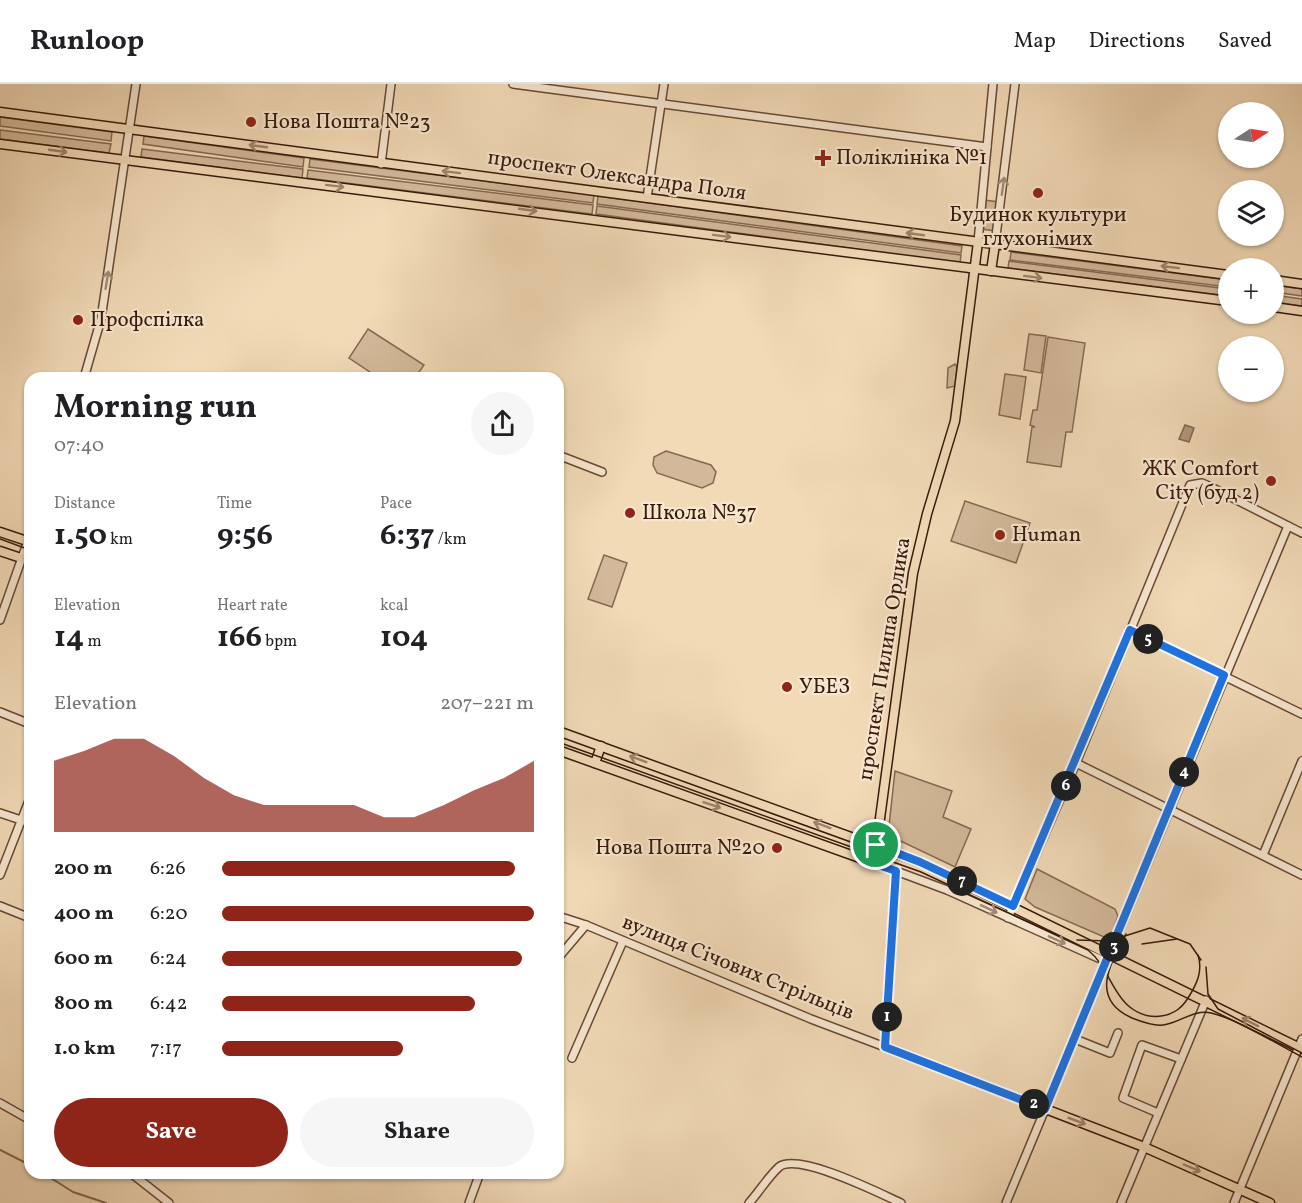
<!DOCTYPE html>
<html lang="en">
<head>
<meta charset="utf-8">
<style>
  :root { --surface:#fff; --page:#f6f6f6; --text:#202124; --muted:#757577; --line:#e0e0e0; --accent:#8f2418 }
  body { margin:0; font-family:Vollkorn,serif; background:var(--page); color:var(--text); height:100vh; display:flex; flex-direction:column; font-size:22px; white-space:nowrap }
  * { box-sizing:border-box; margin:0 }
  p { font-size:20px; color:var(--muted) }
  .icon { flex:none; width:33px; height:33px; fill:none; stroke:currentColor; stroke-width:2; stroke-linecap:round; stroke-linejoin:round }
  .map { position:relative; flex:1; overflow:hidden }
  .drawer { position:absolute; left:24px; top:288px; width:540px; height:807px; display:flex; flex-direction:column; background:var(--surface); border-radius:18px; box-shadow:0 2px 4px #0004 }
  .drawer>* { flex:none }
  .needle { width:39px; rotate:78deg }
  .tools { position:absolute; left:1218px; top:18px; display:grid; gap:12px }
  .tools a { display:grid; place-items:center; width:66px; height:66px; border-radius:50%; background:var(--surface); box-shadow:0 2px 4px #0004; font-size:30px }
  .pin { position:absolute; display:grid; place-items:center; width:51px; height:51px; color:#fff; margin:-26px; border:3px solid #fff; border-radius:50%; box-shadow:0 2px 6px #0007 }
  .km { position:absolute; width:30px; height:30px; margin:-15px; border-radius:50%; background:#222; color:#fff; font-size:16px; line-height:30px; text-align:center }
  .round { display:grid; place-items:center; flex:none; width:63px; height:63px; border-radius:32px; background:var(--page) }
  .head { display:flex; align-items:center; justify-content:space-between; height:102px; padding:0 30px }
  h1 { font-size:33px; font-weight:700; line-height:45px }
  .figures { display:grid; grid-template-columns:repeat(3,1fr); gap:9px; height:102px; padding:6px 30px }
  .figures div { display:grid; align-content:center }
  .figures b { font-size:30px; font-weight:700 }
  .figures small { font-size:16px; font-weight:400 }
  .figures p { font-size:16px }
  .chart { height:168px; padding:12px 30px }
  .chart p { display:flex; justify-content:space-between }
  .chart svg { width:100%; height:108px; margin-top:6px; fill:var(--accent); opacity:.7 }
  .action { display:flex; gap:12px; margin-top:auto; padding:12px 30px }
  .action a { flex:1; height:69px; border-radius:36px; background:var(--accent); color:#fff; font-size:24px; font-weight:700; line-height:69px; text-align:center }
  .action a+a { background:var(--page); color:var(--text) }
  ul { padding:0 30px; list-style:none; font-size:20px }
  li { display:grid; grid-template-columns:96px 72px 1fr; align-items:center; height:45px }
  li i { height:15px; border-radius:8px; background:var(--accent) }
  header { display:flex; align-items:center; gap:36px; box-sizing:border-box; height:84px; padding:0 30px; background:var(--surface); border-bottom:2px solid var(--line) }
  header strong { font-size:28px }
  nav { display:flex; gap:33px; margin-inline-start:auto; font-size:21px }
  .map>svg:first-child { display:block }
</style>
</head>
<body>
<header>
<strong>Runloop</strong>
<nav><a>Map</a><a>Directions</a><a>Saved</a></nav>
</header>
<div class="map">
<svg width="1302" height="1119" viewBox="0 0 1302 1119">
  <rect width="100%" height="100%" fill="#f2dab7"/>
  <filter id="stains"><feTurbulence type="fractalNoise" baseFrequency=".00333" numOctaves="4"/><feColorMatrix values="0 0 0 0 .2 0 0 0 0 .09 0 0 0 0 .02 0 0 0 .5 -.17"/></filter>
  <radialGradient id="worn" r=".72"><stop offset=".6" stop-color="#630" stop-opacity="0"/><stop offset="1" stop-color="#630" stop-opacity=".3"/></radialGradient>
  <g fill="#d3b99a" stroke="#866952" stroke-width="1.5">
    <path d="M0,33L112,48L111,57L0,42Z"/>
    <path d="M0,46L111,60L109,69L0,55Z"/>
    <path d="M144,52L304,74L303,83L143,60Z"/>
    <path d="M142,65L303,85L302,94L141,73Z"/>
    <path d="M310,75L594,111L593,119L309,83Z"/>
    <path d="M308,86L593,121L592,130L307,94Z"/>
    <path d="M598,112L962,162L961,169L597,120Z"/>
    <path d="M984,116L999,118L995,147L982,145Z"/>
    <path d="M597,122L961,171L960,179L596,130Z"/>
    <path d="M1011,168L1228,196V203L1010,176Z"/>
    <path d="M1009,177L1228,205V212L1008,184Z"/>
    <path d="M1274,201L1302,205V212L1274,208Z"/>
    <path d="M1274,211L1302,215V222L1274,218Z"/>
    <path d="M368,245L424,281L415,294H379L349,274Z"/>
    <path d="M1029,250L1046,252L1041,289L1024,286Z"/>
    <path d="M1048,253L1085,259L1072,348H1066L1061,383L1027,378L1032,343H1035L1030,341L1033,326H1037Z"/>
    <path d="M955,280L957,283L955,302L947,304L948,284Z"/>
    <path d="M1005,290L1026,293L1020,335L999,331Z"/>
    <path d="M666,367L711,381L716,388L713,399L702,404L657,389L653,381L654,373Z"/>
    <path d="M965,417L1030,439L1016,479L951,457Z"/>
    <path d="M604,471L627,479L612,523L588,515Z"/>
    <path d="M895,687L952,707L943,733L971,745L955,783L888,751Z"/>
    <path d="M1037,785L1115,825L1118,832L1113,847L1104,853L1035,823L1025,815Z"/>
  </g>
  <path fill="#b3987c" stroke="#82654e" stroke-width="1.5" d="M1185,341L1194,344L1189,358L1179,355Z"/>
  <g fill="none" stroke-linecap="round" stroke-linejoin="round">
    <g stroke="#82654e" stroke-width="2">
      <path d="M0,1066L30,1081"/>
      <path d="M43,1089L73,1108L106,1119"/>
    </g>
    <defs>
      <g id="minor">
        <path d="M513,0L987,63"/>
        <path d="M381,80L391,0"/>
        <path d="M647,114L664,0"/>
        <path d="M978,158L993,0"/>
        <path d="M995,160L1015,0"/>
        <path d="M84,294L101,235L136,0"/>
        <path d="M558,371L602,388"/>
        <path d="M0,536L30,451"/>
        <path d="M1129,546L1302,630"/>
        <path d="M0,628L30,640"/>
        <path d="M1076,679L1302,791"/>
        <path d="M0,729L30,739"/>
        <path d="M1263,771L1302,677"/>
        <path d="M896,787L947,806L1107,878"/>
        <path d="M0,791L30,714"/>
        <path d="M0,822L30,834"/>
        <path d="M558,832L586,841L811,935L885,963"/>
        <path d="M1008,834L1076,679L1190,401L1202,399L1209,402L1302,449"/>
        <path d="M558,874L586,841"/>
        <path d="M1075,955L1110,969L1118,949"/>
        <path d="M572,974L623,857"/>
        <path d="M0,1019L30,1036"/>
        <path d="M1158,1029L1123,1014L1142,961L1181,975"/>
        <path d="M131,1089L169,1119"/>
        <path d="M469,1119L480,1089"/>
        <path d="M749,1119C759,1108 768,1093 779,1083C798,1068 879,1109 901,1119"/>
        <path d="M1006,1119L1288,442"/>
        <path d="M1121,1119L1206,916"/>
        <path d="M1234,1119L1302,955"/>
      </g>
      <g id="major">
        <path d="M0,28L1228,191"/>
        <path d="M0,60L1228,217"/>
        <path d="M991,187L995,160"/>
        <path d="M1274,196L1302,200"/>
        <path d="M1274,223L1302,227"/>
        <path d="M0,448L30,458"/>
        <path d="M0,467L30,477"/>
        <path d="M558,647L920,778L1302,965"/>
        <path d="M558,666L896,787L885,963L1144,1063L1270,1119"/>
        <path d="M595,679L601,662"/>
        <path d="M874,779L913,489L927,430L955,337L978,158"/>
      </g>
    </defs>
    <use href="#minor" stroke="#674935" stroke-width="10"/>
    <use href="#major" stroke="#39190a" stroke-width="11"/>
    <use href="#minor" stroke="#f7e7d0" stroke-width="7"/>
    <use href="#major" stroke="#f2dab7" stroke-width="8"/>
    <g stroke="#39190a" stroke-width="1.5">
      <path d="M0,455L30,466"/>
      <path d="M558,658L921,788L1088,866C1105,880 1109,899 1122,915C1140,938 1173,939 1188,914C1197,900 1203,887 1198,871"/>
      <path d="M1126,850C1109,882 1090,915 1132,934C1142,938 1153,942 1163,941C1180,939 1193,925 1211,929C1237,935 1277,960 1302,973"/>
      <path d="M1077,856L1109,857L1150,844L1190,860L1201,876"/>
      <path d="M1142,860L1177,855"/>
      <path d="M1206,883L1208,910L1218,925L1302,969"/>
    </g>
  </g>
  <defs><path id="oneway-shaft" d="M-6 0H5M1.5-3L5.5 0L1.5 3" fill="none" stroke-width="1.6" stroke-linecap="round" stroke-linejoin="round" transform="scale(1.5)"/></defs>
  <g stroke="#9f8369">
    <use href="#oneway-shaft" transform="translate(258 62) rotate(-172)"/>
    <use href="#oneway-shaft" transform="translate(58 67) rotate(8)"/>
    <use href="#oneway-shaft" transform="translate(451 88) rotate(-173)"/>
    <use href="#oneway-shaft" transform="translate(335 102) rotate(7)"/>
    <use href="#oneway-shaft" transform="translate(528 126) rotate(8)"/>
    <use href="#oneway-shaft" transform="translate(915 150) rotate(-172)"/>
    <use href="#oneway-shaft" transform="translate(722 152) rotate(7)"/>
    <use href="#oneway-shaft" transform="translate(1170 183) rotate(-173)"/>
    <use href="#oneway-shaft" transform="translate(1033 193) rotate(7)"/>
    <use href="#oneway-shaft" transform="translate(638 675) rotate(-160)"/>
    <use href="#oneway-shaft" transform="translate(712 721) rotate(19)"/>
    <use href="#oneway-shaft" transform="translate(822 741) rotate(-160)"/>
    <use href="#oneway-shaft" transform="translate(1250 938) rotate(-153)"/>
    <use href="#oneway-shaft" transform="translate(1077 1037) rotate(21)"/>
    <use href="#oneway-shaft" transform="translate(1192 1084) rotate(23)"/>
  </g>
  <g stroke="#a28a77">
    <use href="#oneway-shaft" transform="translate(1003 102) rotate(-82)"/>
    <use href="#oneway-shaft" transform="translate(107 196) rotate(-81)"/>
    <use href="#oneway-shaft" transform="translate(989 825) rotate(25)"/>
    <use href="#oneway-shaft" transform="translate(1057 856) rotate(24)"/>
  </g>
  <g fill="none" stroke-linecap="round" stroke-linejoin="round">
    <defs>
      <path id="route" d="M1130,546L1224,591L1045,1025L885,963L896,787L873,779L876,761L920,778L1013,822Z"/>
    </defs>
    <use href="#route" stroke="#fff" stroke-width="12"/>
    <use href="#route" stroke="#1a73e8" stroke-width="8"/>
  </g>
  <g fill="#8f2418" stroke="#f7e7d0" stroke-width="2">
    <circle cx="251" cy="38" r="6"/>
    <path d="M820 65h6v6h6v6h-6v6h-6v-6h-6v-6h6z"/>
    <circle cx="1038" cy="109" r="6"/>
    <circle cx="78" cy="236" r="6"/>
    <circle cx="1271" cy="397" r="6"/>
    <circle cx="630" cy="429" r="6"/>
    <circle cx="1000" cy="451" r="6"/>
    <circle cx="787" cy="603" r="6"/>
    <circle cx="777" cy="764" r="6"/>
  </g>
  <g text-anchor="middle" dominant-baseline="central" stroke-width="4.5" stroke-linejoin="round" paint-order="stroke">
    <g font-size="21" fill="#39190a" stroke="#f7e7d0" text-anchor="start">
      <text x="263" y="38">Нова Пошта №23</text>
      <text x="836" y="74">Поліклініка №1</text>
      <text x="1038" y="131" text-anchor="middle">Будинок культури<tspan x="1038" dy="24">глухонімих</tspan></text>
      <text x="90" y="236">Профспілка</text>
      <text x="1259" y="385" text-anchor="end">ЖК Comfort<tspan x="1259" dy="24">City (буд 2)</tspan></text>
      <text x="642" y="429">Школа №37</text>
      <text x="1012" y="451">Human</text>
      <text x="799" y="603">УБЕЗ</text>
      <text x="765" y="764" text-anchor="end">Нова Пошта №20</text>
    </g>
    <g font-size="21" fill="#39190a" stroke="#f7e7d0">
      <text transform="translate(617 92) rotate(8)">проспект Олександра Поля</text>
      <text transform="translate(885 575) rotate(-81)">проспект Пилипа Орлика</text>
      <text transform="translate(738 884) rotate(22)">вулиця Січових Стрільців</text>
    </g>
  </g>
  <rect width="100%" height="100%" filter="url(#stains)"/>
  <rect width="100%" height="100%" fill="url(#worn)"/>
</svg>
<div class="tools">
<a><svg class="needle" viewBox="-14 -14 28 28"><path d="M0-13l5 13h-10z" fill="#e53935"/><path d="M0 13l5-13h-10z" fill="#757577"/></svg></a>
<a><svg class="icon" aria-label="layers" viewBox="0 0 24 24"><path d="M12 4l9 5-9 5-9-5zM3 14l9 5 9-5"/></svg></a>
<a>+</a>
<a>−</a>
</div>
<div class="pin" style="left:876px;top:761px;background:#1e9e55"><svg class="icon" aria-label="arrive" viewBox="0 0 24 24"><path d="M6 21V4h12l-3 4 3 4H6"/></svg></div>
<b class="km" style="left:887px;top:933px">1</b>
<b class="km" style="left:1034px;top:1020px">2</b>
<b class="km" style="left:1114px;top:863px">3</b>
<b class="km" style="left:1184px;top:688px">4</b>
<b class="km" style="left:1148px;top:555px">5</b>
<b class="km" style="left:1066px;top:702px">6</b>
<b class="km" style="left:962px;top:797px">7</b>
<section class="drawer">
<div class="head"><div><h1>Morning run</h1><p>07:40</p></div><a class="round"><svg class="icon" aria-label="share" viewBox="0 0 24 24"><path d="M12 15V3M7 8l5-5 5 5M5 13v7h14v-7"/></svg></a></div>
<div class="figures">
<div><p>Distance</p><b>1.50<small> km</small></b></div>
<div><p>Time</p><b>9:56</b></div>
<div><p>Pace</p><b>6:37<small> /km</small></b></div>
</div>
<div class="figures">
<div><p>Elevation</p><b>14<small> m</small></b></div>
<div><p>Heart rate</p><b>166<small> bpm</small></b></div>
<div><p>kcal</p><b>104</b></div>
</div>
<div class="chart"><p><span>Elevation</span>207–221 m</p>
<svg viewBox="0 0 160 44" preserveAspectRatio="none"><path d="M0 44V15L10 11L20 6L30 6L40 13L50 22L60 29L70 33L80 33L90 33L100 33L110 38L120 38L130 33L140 27L150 22L160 15V44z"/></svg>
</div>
<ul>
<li><b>200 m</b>6:26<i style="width:94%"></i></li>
<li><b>400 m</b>6:20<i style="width:100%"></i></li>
<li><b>600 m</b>6:24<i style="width:96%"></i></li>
<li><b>800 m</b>6:42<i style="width:81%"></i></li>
<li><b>1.0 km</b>7:17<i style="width:58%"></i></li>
</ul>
<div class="action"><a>Save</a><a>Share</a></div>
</section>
</div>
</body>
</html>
